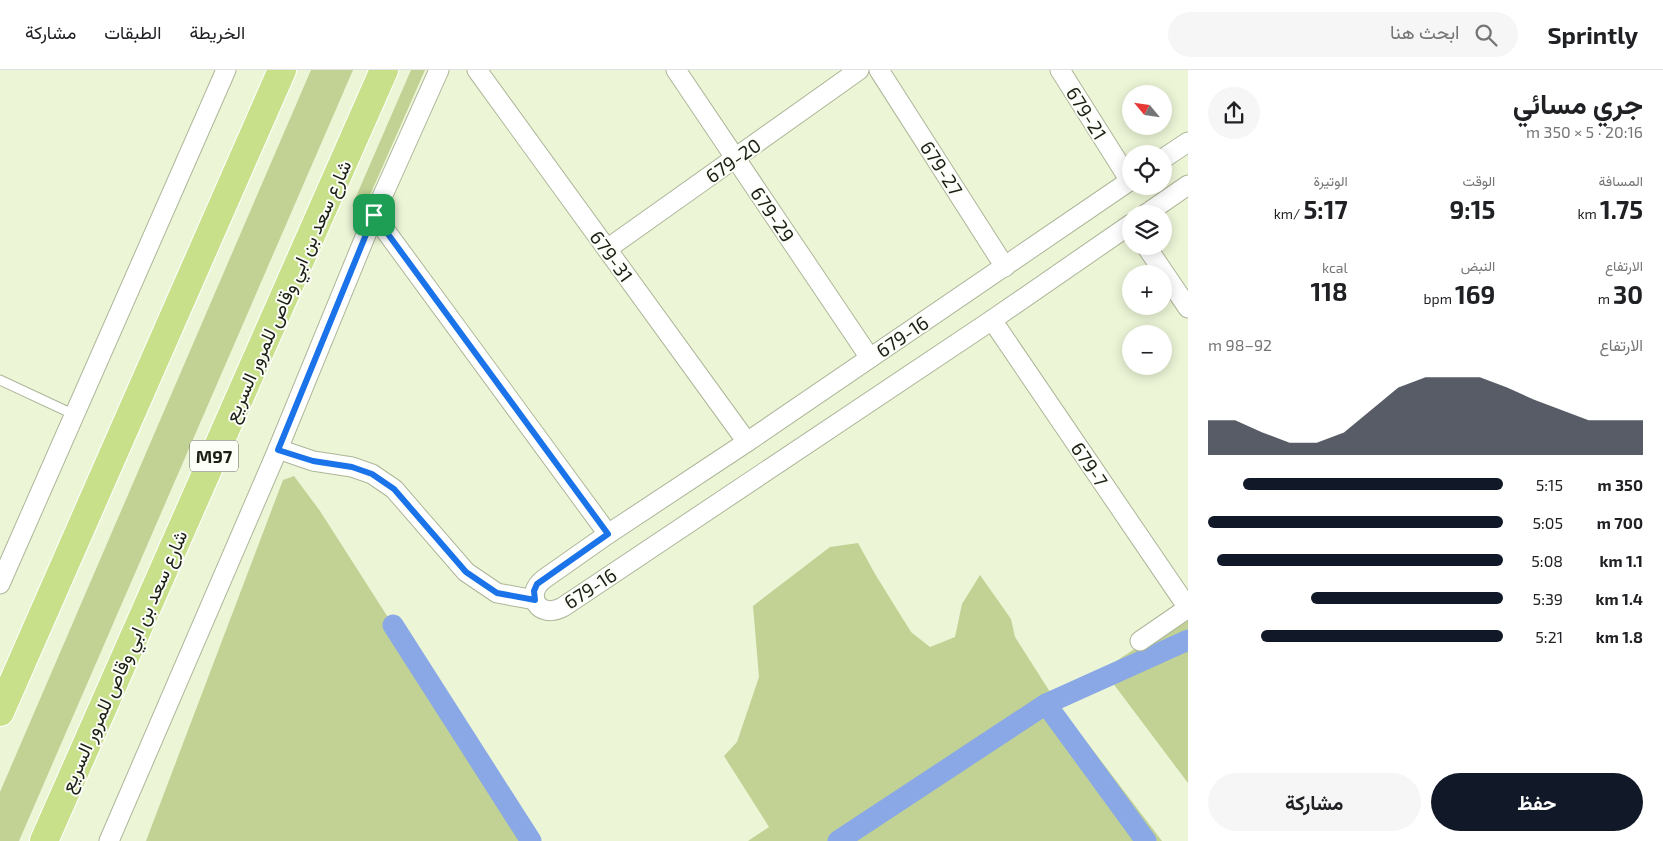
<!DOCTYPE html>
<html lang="ar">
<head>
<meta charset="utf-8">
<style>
  :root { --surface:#fff; --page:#f6f6f6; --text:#202124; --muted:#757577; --line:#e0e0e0; --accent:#111827 }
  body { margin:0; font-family:"Exo 2",Vazirmatn,sans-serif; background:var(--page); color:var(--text); direction:rtl; height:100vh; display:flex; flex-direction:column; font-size:19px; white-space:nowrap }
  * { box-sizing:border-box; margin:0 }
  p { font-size:16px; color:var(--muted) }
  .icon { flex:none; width:28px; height:28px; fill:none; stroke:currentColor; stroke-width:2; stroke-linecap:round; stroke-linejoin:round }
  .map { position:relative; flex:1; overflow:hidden; direction:ltr }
  .sheet { display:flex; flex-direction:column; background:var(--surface); width:475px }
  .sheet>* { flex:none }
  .needle { width:32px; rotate:299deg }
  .tools { position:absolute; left:1122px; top:15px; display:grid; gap:10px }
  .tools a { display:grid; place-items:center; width:50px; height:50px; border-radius:50%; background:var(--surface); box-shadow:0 2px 12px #0003; font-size:25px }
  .pin { position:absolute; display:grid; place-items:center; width:42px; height:42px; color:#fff; margin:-21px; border-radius:10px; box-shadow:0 2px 8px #0006 }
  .round { display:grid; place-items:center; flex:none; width:52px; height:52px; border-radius:26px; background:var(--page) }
  .headline { display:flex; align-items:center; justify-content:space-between; height:85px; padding:0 20px }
  h1 { font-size:28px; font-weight:700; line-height:38px }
  .metrics { display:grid; grid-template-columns:repeat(3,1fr); gap:8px; height:85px; padding:5px 20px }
  .metrics div { display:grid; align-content:center }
  .metrics b { font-size:25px; font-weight:700 }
  .metrics small { font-size:14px; font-weight:400 }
  .metrics p { font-size:14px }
  .chart { height:140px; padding:10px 20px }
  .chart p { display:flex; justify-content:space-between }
  .chart svg { width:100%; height:90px; margin-top:5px; fill:var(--accent); opacity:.7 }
  .cta { display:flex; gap:10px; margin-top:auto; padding:10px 20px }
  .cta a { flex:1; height:58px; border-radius:30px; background:var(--accent); color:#fff; font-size:20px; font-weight:700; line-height:58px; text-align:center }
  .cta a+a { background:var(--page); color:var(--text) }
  ul { padding:0 20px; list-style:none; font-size:16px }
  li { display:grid; grid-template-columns:80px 60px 1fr; align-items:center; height:38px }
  li i { height:12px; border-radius:6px; background:var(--accent) }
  header { display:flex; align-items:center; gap:30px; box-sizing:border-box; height:70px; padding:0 25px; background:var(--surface); border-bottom:1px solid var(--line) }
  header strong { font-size:24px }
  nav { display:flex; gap:28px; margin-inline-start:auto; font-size:18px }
  .search { width:350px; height:45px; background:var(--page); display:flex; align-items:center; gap:12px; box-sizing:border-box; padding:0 18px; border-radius:28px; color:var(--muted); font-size:19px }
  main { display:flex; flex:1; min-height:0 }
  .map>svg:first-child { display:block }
</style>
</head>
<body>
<header>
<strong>Sprintly</strong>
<div class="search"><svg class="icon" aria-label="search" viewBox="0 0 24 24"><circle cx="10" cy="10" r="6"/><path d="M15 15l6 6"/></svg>ابحث هنا</div>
<nav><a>الخريطة</a><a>الطبقات</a><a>مشاركة</a></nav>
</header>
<main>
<section class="sheet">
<div class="headline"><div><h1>جري مسائي</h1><p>20:16 · 5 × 350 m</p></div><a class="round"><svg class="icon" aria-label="share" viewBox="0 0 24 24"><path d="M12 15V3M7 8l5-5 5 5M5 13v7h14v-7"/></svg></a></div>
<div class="metrics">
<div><p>المسافة</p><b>1.75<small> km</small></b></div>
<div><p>الوقت</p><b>9:15</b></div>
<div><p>الوتيرة</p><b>5:17<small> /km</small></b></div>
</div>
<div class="metrics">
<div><p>الارتفاع</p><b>30<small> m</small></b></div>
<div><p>النبض</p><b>169<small> bpm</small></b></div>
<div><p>kcal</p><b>118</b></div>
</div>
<div class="chart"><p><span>الارتفاع</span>92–98 m</p>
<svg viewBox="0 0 160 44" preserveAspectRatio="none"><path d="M0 44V27L10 27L20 33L30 38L40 38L50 33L60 22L70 11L80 6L90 6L100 6L110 11L120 17L130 22L140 27L150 27L160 27V44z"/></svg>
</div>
<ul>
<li><b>350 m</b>5:15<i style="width:88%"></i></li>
<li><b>700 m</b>5:05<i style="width:100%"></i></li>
<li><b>1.1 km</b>5:08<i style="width:97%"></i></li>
<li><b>1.4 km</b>5:39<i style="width:65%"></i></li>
<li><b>1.8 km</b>5:21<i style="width:82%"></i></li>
</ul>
<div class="cta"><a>حفظ</a><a>مشاركة</a></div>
</section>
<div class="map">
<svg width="1188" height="771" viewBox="0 0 1188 771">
  <rect width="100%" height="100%" fill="#ecf5d6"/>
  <g fill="#c1d294">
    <path d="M311,0H353L19,771H0V722Z"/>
    <path d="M411,0H425L363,141L352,136Z"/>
    <path d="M294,406L320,441L531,771H146L283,410Z"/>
    <path d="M858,473L875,504L911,562L930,577L955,567L962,534L980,505L1011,549L1015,567L1057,633L1162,771H748L769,757L724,686L737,672L759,607L753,536L830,477Z"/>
    <path d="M1188,543V713L1103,600Z"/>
  </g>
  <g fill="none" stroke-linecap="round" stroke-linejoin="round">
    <g stroke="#89a8e5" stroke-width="21">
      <path d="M393,555L531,771"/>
      <path d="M1046,634L1188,570"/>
      <path d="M838,771L1046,634L1146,771"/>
    </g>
    <defs>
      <path id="service" d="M0,310L75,345"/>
      <g id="minor">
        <path d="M477,0L747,372"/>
        <path d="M676,0L870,288"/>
        <path d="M879,0L1005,197"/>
        <path d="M1060,0L1130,111"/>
        <path d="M1164,88L1188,72"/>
        <path d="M1131,110L747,372L608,464L544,509C523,525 539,550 563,537L992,250L1131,154"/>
        <path d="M1146,144L1188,115"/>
        <path d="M374,145L608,464"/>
        <path d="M1146,176L1188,238"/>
        <path d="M607,179L859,0"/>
        <path d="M992,250L1188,538L1140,571"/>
        <path d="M278,379L313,391L352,397L372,404L394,419L466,502L497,523L535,530"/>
        <path d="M0,514L226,0"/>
        <path d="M109,771L278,379L374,145L439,0"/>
      </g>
      <g id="motorway">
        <path d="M0,642L282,0"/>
        <path d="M44,771L384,0"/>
      </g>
    </defs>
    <use href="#service" stroke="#adb699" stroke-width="11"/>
    <use href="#minor" stroke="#adb699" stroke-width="21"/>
    <use href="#motorway" stroke="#fff" stroke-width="30"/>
    <use href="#service" stroke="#fff" stroke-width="9"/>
    <use href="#minor" stroke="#fff" stroke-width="19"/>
    <use href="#motorway" stroke="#c9e08a" stroke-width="28"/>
  </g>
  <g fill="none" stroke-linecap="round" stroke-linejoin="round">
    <defs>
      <path id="route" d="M374,145L608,464L537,514L534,521L535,530L497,523L466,502L394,419L372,404L352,397L313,391L278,380Z"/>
    </defs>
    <use href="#route" stroke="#fff" stroke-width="10"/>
    <use href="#route" stroke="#1a73e8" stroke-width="6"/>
  </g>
  <g text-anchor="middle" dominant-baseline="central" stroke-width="4" stroke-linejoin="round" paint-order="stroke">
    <rect fill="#fcfef8" stroke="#5f6258" stroke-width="1" x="190" y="370.5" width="48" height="31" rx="4"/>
    <g font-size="18" font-weight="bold" fill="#1c1f14">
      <text x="214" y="386">M97</text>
    </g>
    <g font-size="19" fill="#1c1f14" stroke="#fcfef8">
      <text transform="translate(1087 43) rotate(58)">679-21</text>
      <text transform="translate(733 90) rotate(-35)">679-20</text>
      <text transform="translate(942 98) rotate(57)">679-27</text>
      <text transform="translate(773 144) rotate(56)">679-29</text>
      <text transform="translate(612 186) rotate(54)">679-31</text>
      <text transform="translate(287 221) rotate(-66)">شارع سعد بن ابي وقاص للمرور السريع</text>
      <text transform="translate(902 266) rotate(-34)">679-16</text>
      <text transform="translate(1090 394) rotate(56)">679-7</text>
      <text transform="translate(590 518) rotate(-33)">679-16</text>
      <text transform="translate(123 591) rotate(-66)">شارع سعد بن ابي وقاص للمرور السريع</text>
    </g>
  </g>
</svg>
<div class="tools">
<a><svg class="needle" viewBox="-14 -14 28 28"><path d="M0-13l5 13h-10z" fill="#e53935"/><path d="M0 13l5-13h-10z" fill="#757577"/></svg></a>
<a><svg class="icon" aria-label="locate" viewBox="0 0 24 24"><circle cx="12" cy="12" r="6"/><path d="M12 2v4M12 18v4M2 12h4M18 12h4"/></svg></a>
<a><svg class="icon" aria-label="layers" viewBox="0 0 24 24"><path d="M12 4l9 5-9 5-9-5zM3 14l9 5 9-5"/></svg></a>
<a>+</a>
<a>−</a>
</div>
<div class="pin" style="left:374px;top:145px;background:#1e9e55"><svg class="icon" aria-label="arrive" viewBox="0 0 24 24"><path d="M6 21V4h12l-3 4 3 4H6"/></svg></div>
</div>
</main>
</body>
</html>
